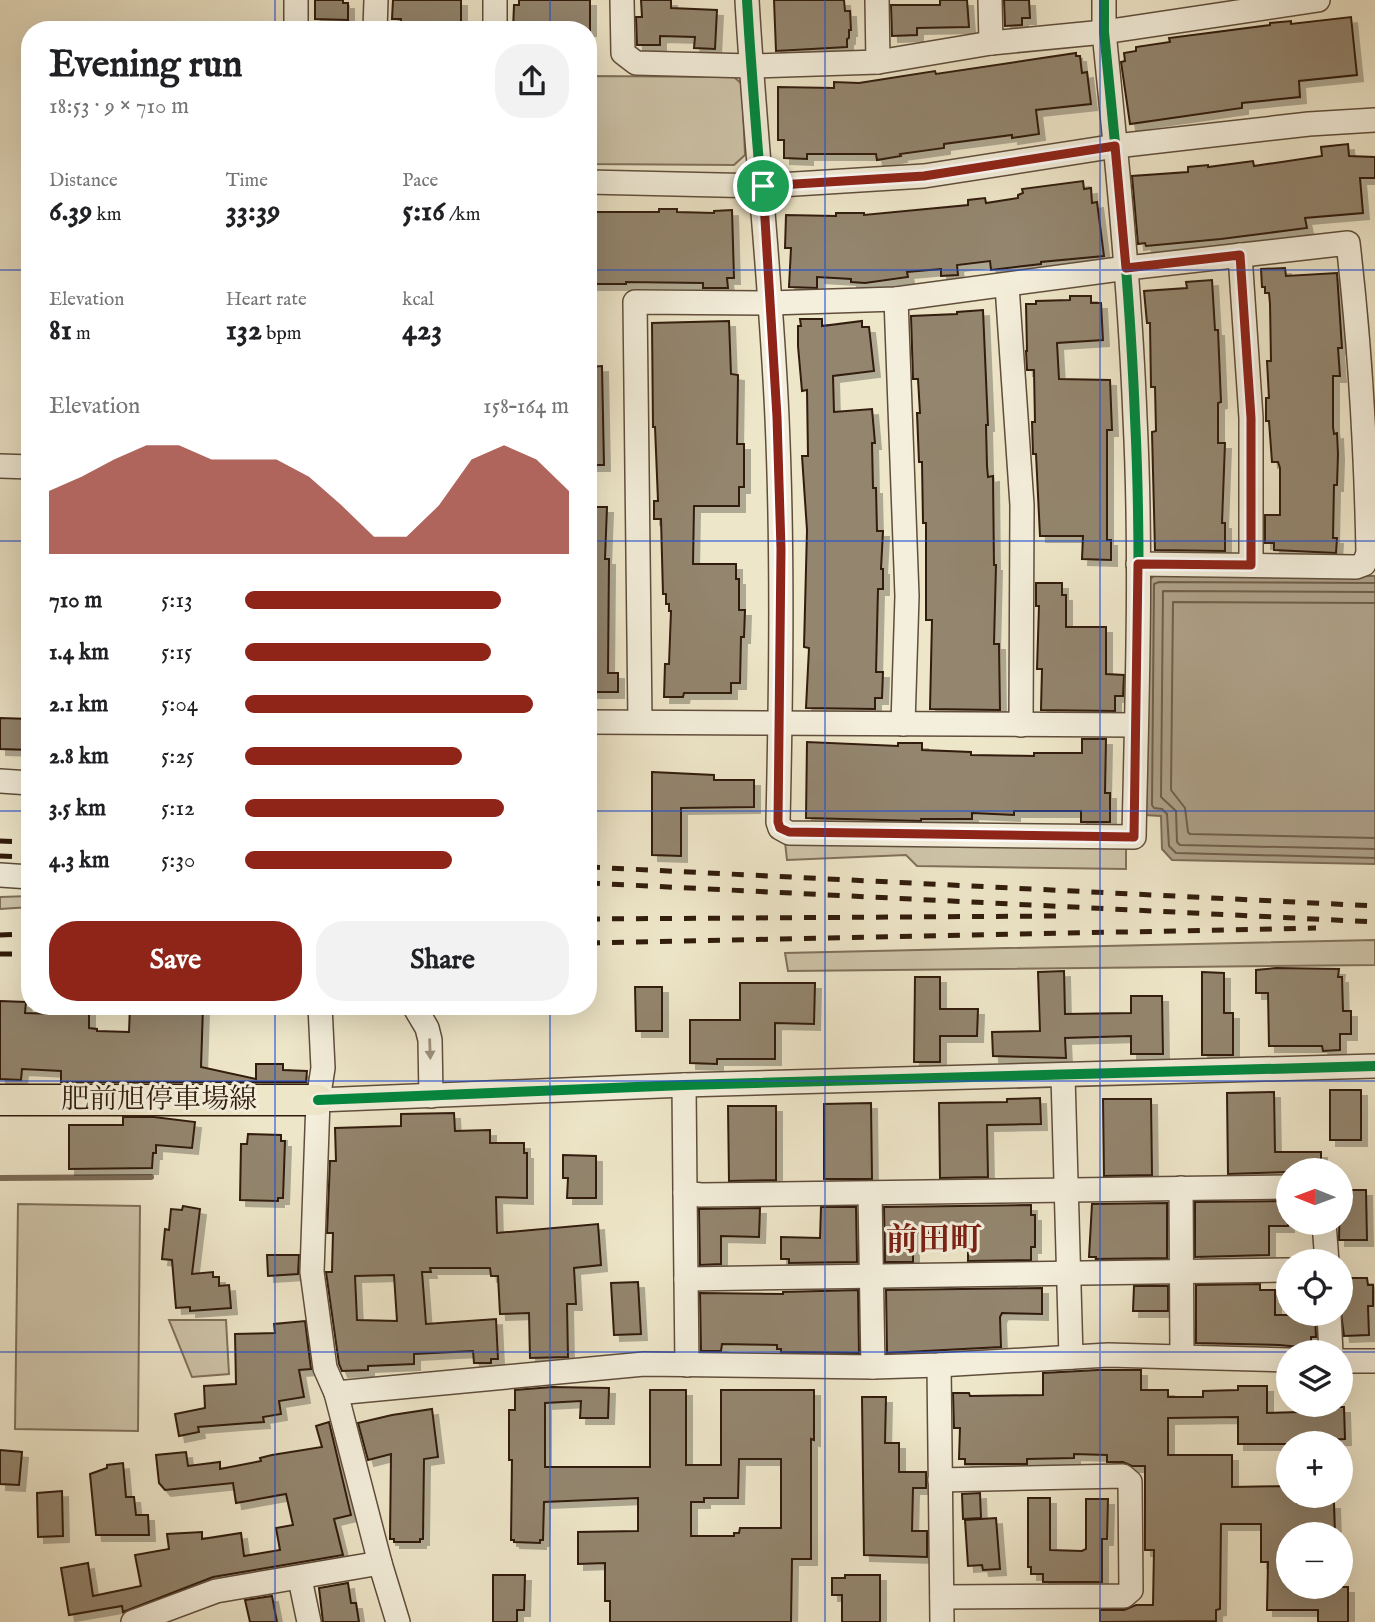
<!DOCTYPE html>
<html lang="en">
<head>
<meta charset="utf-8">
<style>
  :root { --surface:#fff; --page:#f2f2f2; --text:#202124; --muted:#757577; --accent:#8f2418 }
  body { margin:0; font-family:"IM FELL English","Noto Serif JP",serif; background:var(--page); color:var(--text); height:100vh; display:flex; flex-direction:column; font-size:26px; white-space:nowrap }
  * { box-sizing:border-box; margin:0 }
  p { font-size:23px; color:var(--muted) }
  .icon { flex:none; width:38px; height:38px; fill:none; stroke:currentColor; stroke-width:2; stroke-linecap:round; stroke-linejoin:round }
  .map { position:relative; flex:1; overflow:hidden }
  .panel { position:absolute; left:21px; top:21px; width:576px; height:994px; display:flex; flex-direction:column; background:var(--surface); border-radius:28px; box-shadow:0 7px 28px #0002 }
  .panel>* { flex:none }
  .needle { width:46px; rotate:271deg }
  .controls { position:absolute; left:1276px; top:1158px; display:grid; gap:14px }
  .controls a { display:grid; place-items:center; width:77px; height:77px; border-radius:50%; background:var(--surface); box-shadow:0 7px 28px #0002; font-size:35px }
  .pin { position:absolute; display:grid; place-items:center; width:60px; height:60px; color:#fff; margin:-30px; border:4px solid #fff; border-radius:50%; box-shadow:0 2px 7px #0007 }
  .round { display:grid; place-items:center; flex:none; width:74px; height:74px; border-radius:28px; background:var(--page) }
  .head { display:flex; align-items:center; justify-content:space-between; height:119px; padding:0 28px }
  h1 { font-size:38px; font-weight:700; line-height:52px }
  .metrics { display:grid; grid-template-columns:repeat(3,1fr); gap:10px; height:119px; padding:7px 28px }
  .metrics div { display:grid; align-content:center }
  .metrics b { font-size:30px; font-weight:700 }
  .metrics small { font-size:19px; font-weight:400 }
  .metrics p { font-size:19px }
  .chart { height:196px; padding:14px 28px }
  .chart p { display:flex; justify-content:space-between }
  .chart svg { width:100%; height:126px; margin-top:7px; fill:var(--accent); opacity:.7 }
  .action { display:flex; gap:14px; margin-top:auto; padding:14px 28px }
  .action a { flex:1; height:80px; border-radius:28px; background:var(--accent); color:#fff; font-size:28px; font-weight:700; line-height:80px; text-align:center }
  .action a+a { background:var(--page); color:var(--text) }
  ul { padding:0 28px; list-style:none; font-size:23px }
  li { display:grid; grid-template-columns:112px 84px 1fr; align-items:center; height:52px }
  li i { height:18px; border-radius:9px; background:var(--accent) }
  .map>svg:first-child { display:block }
</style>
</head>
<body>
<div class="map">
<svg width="1375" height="1622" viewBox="0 0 1375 1622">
  <defs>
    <filter id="shadow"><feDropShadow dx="6" dy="6" stdDeviation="0" flood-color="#0004"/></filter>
  </defs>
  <rect width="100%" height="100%" fill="#eee6c9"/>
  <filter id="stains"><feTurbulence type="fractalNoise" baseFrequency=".00286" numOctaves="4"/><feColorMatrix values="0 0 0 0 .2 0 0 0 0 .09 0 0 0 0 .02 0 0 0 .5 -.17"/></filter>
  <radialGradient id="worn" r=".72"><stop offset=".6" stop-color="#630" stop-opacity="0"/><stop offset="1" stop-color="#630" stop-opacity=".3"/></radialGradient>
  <g fill="#cec4a9" stroke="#80705a" stroke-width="2">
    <path d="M588,76L734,77L742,84L745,155L734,165L588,164Z"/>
    <path d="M785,842L1126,844V869L917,866L906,855L787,860Z"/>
    <path d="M30,896V907L0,909V897Z"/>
    <path d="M1375,940V965L788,971L785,953Z"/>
    <path d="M18,1204L140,1206L138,1431L15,1429Z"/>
    <path d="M169,1320H226L229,1374L192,1377Z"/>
  </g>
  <path fill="#aea189" stroke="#7c6c57" stroke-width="2" d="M1155,575L1375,576V864L1172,860L1162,849L1161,816L1145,815L1146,583Z"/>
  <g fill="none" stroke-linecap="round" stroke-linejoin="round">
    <g stroke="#705e4a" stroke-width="2">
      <path d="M1375,583L1159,582L1154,584L1152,805L1154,808L1162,809L1167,814L1169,846L1176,853L1375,858"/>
      <path d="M1375,592L1163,591L1161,797L1176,811L1177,842L1180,845L1375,849"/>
      <path d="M1375,603L1173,602L1171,790L1185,808L1188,832L1190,834L1375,838"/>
    </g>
    <path stroke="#7c6c57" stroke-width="6" d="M0,1178L151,1177"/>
  </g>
  <g fill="#93856e" stroke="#311c0c" stroke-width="2" fill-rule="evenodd" filter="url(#shadow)">
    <path d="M315,0H343V3H348V20L315,19Z"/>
    <path d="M393,0H461V30H400L401,19H392Z"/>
    <path d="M519,0H590V30H513L514,5H519Z"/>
    <path d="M641,0H671V8L717,10L715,49L694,48L695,37L660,36V45H637L636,17H642Z"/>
    <path d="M774,0H844L845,11H850L851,30H849V38L847,39V47L776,51Z"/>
    <path d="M940,0H967L969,27L917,28V35L892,36L891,5H940Z"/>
    <path d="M1004,0H1029L1030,18H1022V25L1005,26Z"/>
    <path d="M1351,17L1357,75L1299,81L1300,97L1242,103V108L1130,124L1121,62L1125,61L1124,53L1136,51V47L1170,42L1169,38L1270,25V23L1291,21V24Z"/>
    <path d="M1076,53V56H1080L1082,73L1087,72L1091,104L1036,110L1039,134L1012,138V135L944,144V148L900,154L901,156L877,160L876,154H807V159L784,158V140H778V87L834,88V82L859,83L935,71L936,74Z"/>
    <path d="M1348,144L1349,156L1375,157V178H1360L1363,213L1305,218L1307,228L1221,239L1146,246L1145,243L1138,244L1132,176L1188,172V167L1208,165V167L1253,161L1254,166L1322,156L1321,147Z"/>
    <path d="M1083,181L1084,189L1091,188L1092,203L1097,202L1104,256L1041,262V264L991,270L990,261L957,265L958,275L941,276V269L907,272L908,277L865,283L851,282V279L817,277V288L789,287L791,248H785L786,215L836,216V213H864V215L968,205V200L985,198L986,203L1018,198V195L1023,193L1022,189Z"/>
    <path d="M659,209H677V212L714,213V211L732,210L734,278H727L728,288H703V283L626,282V284H588V212H659Z"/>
    <path d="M1285,268L1286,276L1337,273L1342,348H1338L1340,376H1333V427L1334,434L1337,433L1338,454L1337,485H1334L1333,538H1337L1336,553L1274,550V543H1265V515H1280V468L1278,462H1272L1269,421H1266V398H1269L1267,361H1271L1270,304L1269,293H1265V287H1262L1261,269Z"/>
    <path d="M1212,280L1215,330H1218L1221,402L1218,403V443H1225L1222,523H1225V551L1155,550L1152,432L1156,431L1155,387H1151L1150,323H1147L1144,291L1187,288L1186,282Z"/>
    <path d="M1070,296H1091V303H1101L1103,340L1057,343L1059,379L1110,380L1112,430H1107V540H1111V560L1082,559L1083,536H1040L1036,454H1033L1032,422H1035L1034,370H1027L1026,351H1027L1026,304H1036V301L1070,300Z"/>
    <path d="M983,310L988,425H986L987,466L988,477L993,476L994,565H996L994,644H999L1000,710L930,709L932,620H926V523H923L922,462H919L917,413H920L918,379H913L911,316L957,314V312Z"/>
    <path d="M800,319H822V326L862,321V327H869L874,371L833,376L834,412L872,409L875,443H872L873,488H876L877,531H883L881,569H883V589H878L876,672H883L882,698H875V709L806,708L809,648L804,647L807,530L802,456H808L807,390L802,391L798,346V326H801Z"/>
    <path d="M729,321L731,374L738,375L737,444H744V487H739V506H694L693,564H736V579H739V610H745L744,637H741L740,683H731V693H684L683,697H664L665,664H669L671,611H669V604H666V594H663L661,519H654V501H658L655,427H653L652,323Z"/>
    <path d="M602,366L604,465H588V367Z"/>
    <path d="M588,507H607L605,559H609L608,673H618V692H588Z"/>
    <path d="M1036,583H1062V595H1066V627H1106V674L1124,675L1123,696H1115V711L1041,710L1042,669H1037L1039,606H1036Z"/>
    <path d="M0,718L30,719V750L0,749Z"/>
    <path d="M1082,739H1106L1105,793H1110V822H1081V811H1014V815L972,813V819H921V821L806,818L807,742L898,746V743H922V750L971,752V755L1034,756V753H1082Z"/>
    <path d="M652,772L714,775V780H754V807L681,808V856L652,855Z"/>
    <path d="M1276,968L1339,969L1338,977H1342L1343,1011H1351V1034H1340V1050L1323,1051L1322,1046H1269L1268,993H1256V970Z"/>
    <path d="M1064,971L1065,1014L1131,1013V996H1162L1163,1054H1131V1036L1065,1038L1066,1058L993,1056L992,1032L1040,1031L1038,972Z"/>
    <path d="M1202,972L1224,973V1013H1233V1055H1202Z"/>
    <path d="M915,977H940V1009H978L977,1036H940V1062H914Z"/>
    <path d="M740,983H815L814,1024L775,1023V1059H717V1064L690,1063V1020H740Z"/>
    <path d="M635,987H662V1031H636Z"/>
    <path d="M0,1001L26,1002L25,1013L62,1014V1006H89V1028L97,1029V1031L129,1032L130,1006L203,1007L201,1067L256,1079V1064H283V1070L307,1071L306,1082H61V1071L22,1069L21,1080L0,1079Z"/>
    <rect x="1330" y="1090" width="31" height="50"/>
    <path d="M1274,1092L1275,1152H1321V1171L1228,1174L1227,1093Z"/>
    <path d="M1040,1098L1041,1124L987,1125L988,1177L940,1178L939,1103L1007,1102V1099Z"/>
    <path d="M1103,1099H1151L1152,1175L1104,1176Z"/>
    <path d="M871,1103L872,1179H824V1104Z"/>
    <path d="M728,1106H776V1180L729,1181Z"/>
    <path d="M454,1113L455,1131L490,1130V1143H524V1153H527V1198L496,1197L497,1233L598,1224L601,1265L574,1268L576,1304H567L568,1357L530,1358L529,1313L500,1314L498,1276H491L490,1268H430L431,1272H422L426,1324L496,1319L498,1359H491V1363H474L473,1351L414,1354V1364L368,1366V1370L342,1371L339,1364L326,1272H332L333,1233H327L330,1161H336L335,1128L401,1126V1114ZM394,1275L397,1321L357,1320L355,1276Z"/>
    <path d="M123,1117H154L195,1122L192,1148L156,1145V1153H153L152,1168L69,1169V1125H123Z"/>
    <path d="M248,1134L281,1135V1141H285L283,1198H278V1201L240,1200L241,1144H247Z"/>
    <path d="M563,1155L596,1156V1198H567L568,1178H563Z"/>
    <path d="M1340,1190H1366L1367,1240H1339Z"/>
    <path d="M1288,1201V1226H1269V1255L1195,1257V1202Z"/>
    <path d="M1167,1203V1258L1096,1259V1257H1089L1092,1204Z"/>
    <path d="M1031,1205V1215H1035V1247H1031V1260L968,1261V1233H913V1262H885L884,1207Z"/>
    <path d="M183,1206L200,1209L192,1274L213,1272V1277H219V1286L229,1285L231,1308L190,1311V1307L176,1308L172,1260L162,1259L165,1229L169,1230L171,1209L182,1210Z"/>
    <path d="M821,1207H856L857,1262L789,1263V1259H781V1237L820,1238Z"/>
    <path d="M760,1208L759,1237L721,1236V1264L700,1265L699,1209Z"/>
    <path d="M267,1255H299L298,1274L268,1276Z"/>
    <path d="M1340,1278H1367L1368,1285H1373V1306H1368L1369,1335L1344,1336L1340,1306Z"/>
    <path d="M638,1282L641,1334L614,1335L611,1283Z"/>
    <path d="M1260,1284V1290H1275V1315H1315L1316,1337H1311V1348L1279,1345L1196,1343V1285Z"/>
    <path d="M1134,1286H1168V1311H1133Z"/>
    <path d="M1042,1288V1314L1002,1313L1000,1317L1001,1347L887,1353L886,1290Z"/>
    <path d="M858,1290L859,1353L781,1352V1349H777V1345L722,1344L721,1351H701L700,1293L783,1294V1292Z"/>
    <path d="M305,1321L311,1369L299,1370L304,1397L279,1401L281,1414L263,1417L264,1422L198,1427L199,1432L179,1436L175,1414L205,1408L204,1386L236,1384L235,1334L275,1333L274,1324Z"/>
    <path d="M1098,1370H1141V1390H1168V1397H1203V1391L1238,1390V1386H1267V1413L1299,1412V1407H1344L1345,1439L1318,1440V1444H1238V1417L1168,1418V1455H1232V1487L1288,1486V1496H1297V1503H1334L1335,1535H1288V1587H1348V1622H1318V1610H1267L1268,1562H1261V1524H1221L1220,1609L1216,1610V1621L1100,1622V1610H1124L1136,1605H1153L1154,1550H1145V1466H1132L1123,1462H1107V1455L1074,1454V1458L1027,1459V1464H965V1459H959L960,1428H954L953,1393H969L970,1396L1043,1395V1373Z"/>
    <path d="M552,1387L609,1388L608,1418H580L581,1401L545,1403V1467H650V1390H686V1465H721V1390H814V1440L811,1439V1559H792L791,1622H610V1601H605V1563L578,1564V1532L638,1531V1498L544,1502L543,1540H540V1543L514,1542V1540H511L512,1460H509V1410H515V1390ZM739,1459H781V1528H740L739,1533H734V1536H691V1502H704V1498H738Z"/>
    <path d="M862,1397H886L885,1443H899V1472H926V1488H913L912,1531H927V1557L864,1555Z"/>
    <path d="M432,1409L438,1457L424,1459L423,1539H420V1542H394V1539H390L391,1454L368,1460L358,1423L392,1415Z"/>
    <path d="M329,1422L351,1515L334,1519L343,1555L213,1577L123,1612L122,1606L69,1615L61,1568L88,1563L93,1596L141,1586L135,1555L169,1549L167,1534L202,1532V1539L241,1533L244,1556L280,1550L276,1528L293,1525L286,1494L236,1503L233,1483L165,1490L159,1483L156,1455L186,1452L188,1466L220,1462V1469L261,1461L260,1458L272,1455L322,1447L316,1426Z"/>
    <path d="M0,1450L22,1452L19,1485L0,1484Z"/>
    <path d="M123,1463L126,1497H134L136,1515H148L149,1535H96L90,1474L107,1468V1465Z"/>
    <path d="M62,1491L63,1536L38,1537L37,1493Z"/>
    <path d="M980,1493L981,1518L963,1519L962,1494Z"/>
    <path d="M1028,1498H1050V1550L1082,1551L1086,1549V1499H1108L1107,1539H1102V1582H1043V1574H1031V1567H1028Z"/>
    <path d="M996,1518L1000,1569L983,1570L982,1565L968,1566L965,1520Z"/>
    <path d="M493,1575H525L524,1610H517V1622H493Z"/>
    <path d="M845,1575H880V1622H842V1595H832V1578H845Z"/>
    <path d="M348,1583L351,1603H356L359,1622H323L319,1588Z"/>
    <path d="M272,1596L277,1622H250L245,1600Z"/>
  </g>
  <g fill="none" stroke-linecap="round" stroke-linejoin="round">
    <defs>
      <g id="minor">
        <path d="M495,0V30"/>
        <path d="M622,0L623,53L636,63L751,66L878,62L991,43L1104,32L1318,0"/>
        <path d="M747,0C755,140 771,279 777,418C783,553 781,687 778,822L780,828L789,833L1134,837C1137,697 1142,557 1135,418C1130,289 1117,161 1104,32V0"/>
        <path d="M877,0L878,62"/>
        <path d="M990,0L991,43"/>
        <path d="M296,30V0"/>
        <path d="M375,30L376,0"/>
        <path d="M588,182L763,186L924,176L1116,146L1309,124L1375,120"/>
        <path d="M1240,255L1251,418V565"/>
        <path d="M1007,286L1022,505L1021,725"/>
        <path d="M896,299L907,596L903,724"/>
        <path d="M0,466L30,467"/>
        <path d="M640,721L635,302L770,303L896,299L1127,268L1348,243C1360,346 1366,449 1368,553L1364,564L1356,567L1138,564"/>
        <path d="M588,722L1136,725"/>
        <path d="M0,781L30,783"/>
        <path d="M0,875L30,877"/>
        <path d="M320,1006L323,1068L318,1100L312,1272L325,1368L336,1393L380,1563L398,1622"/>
        <path d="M414,1006L427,1028L430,1040L431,1096"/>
        <path d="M1063,1076L1071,1357"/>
        <path d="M684,1085L685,1193L701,1195L1288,1187"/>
        <path d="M318,1100L684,1085L1375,1066"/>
        <path d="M1181,1188L1182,1356"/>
        <path d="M685,1193L687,1365"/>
        <path d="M870,1194L873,1367"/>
        <path d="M1324,1223L1327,1262"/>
        <path d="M686,1279L1288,1270"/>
        <path d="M1329,1314L1331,1353"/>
        <path d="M1340,1361H1375"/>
        <path d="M939,1365L942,1622"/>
        <path d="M336,1393L644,1364L873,1367L939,1365L1108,1355L1288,1360"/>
        <path d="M940,1480L1123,1476L1130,1482L1131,1590L1124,1596L942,1597"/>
        <path d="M300,1579L309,1622"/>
        <path d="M133,1622L216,1591L380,1563"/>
      </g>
      <path id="major" d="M0,1100H318"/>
    </defs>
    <use href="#minor" stroke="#604e3b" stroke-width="26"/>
    <use href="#major" stroke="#311c0c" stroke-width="33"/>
    <use href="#minor" stroke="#f4efdc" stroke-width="23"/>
    <use href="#major" stroke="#eee6c9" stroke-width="30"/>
    <g stroke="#311c0c" stroke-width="5" stroke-dasharray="12 12" stroke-linecap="butt">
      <path d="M0,841L30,842"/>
      <path d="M0,856L30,857"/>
      <path d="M588,867L1375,906"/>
      <path d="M588,883L1375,922"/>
      <path d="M588,919L1057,916"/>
      <path d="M0,935L30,934"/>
      <path d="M588,943L1316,928"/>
      <path d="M0,954H30"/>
    </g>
    <defs>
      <g id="cycleway">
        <path d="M747,0C755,140 771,279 777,418C783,553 781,687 778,822L780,828L789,833L1134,837C1137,697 1142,557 1135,418C1130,289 1117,161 1104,32V0"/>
        <path d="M318,1100L684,1085L1375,1066"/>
      </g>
    </defs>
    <use href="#cycleway" stroke="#f4efdc" stroke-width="15"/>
    <use href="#cycleway" stroke="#00873e" stroke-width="10"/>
  </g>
  <defs><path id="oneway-solid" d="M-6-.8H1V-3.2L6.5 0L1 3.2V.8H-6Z" transform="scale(1.75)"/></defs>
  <use fill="#9c907e" href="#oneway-solid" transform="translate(430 1049) rotate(88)"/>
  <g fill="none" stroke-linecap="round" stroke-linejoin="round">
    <defs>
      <path id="route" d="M1115,146L1126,268L1240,255L1251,418V565L1138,564L1134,837L789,832L780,828L778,822L781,549L777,417L763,186L924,176Z"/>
    </defs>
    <use href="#route" stroke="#fff" stroke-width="14"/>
    <use href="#route" stroke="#8f2418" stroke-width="9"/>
  </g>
  <path fill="none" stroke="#1d4ed8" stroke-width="2" stroke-opacity="0.55" d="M275,0V30M550,0V30M825,0V1622M1100,0V1622M0,270H30M588,270H1375M0,541H30M588,541H1375M0,811H30M588,811H1375M275,1006V1622M550,1006V1622M0,1081H1375M0,1352H1375"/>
  <g text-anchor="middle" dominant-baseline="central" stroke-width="6" stroke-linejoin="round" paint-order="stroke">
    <g font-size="28" fill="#311c0c" stroke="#f4efdc">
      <text x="159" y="1100">肥前旭停車場線</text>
    </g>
    <g font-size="32" font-weight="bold" fill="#7a1f14" stroke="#f4efdc">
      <text x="934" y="1241">前田町</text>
    </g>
  </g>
  <rect width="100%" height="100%" filter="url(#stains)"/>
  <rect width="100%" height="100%" fill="url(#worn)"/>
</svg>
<div class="controls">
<a><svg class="needle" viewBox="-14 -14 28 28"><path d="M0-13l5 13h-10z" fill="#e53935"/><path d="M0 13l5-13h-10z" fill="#757577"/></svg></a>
<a><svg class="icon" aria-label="locate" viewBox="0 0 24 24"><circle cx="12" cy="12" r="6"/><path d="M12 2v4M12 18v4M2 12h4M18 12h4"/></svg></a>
<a><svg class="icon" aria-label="layers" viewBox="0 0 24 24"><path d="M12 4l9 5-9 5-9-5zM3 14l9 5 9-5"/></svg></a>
<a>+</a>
<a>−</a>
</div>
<div class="pin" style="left:763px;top:186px;background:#1e9e55"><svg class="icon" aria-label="arrive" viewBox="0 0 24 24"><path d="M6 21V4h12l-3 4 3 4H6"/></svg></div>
<section class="panel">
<div class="head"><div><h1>Evening run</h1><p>18:53 · 9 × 710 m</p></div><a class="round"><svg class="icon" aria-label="share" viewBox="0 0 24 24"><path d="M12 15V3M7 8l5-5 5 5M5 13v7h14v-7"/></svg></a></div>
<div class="metrics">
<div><p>Distance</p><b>6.39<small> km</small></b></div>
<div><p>Time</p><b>33:39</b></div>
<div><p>Pace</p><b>5:16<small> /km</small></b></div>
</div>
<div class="metrics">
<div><p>Elevation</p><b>81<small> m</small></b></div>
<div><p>Heart rate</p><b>132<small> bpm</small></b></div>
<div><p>kcal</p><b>423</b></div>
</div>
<div class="chart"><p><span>Elevation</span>158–164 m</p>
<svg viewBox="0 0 160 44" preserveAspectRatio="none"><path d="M0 44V22L10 17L20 11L30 6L40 6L50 11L60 11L70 11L80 17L90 27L100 38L110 38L120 27L130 11L140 6L150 11L160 22V44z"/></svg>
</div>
<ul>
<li><b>710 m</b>5:13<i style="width:79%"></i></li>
<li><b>1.4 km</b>5:15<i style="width:76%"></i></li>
<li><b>2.1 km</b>5:04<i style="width:89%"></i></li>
<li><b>2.8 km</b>5:25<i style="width:67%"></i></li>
<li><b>3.5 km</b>5:12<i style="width:80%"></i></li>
<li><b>4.3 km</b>5:30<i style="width:64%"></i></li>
</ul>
<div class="action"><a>Save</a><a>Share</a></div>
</section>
</div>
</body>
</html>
